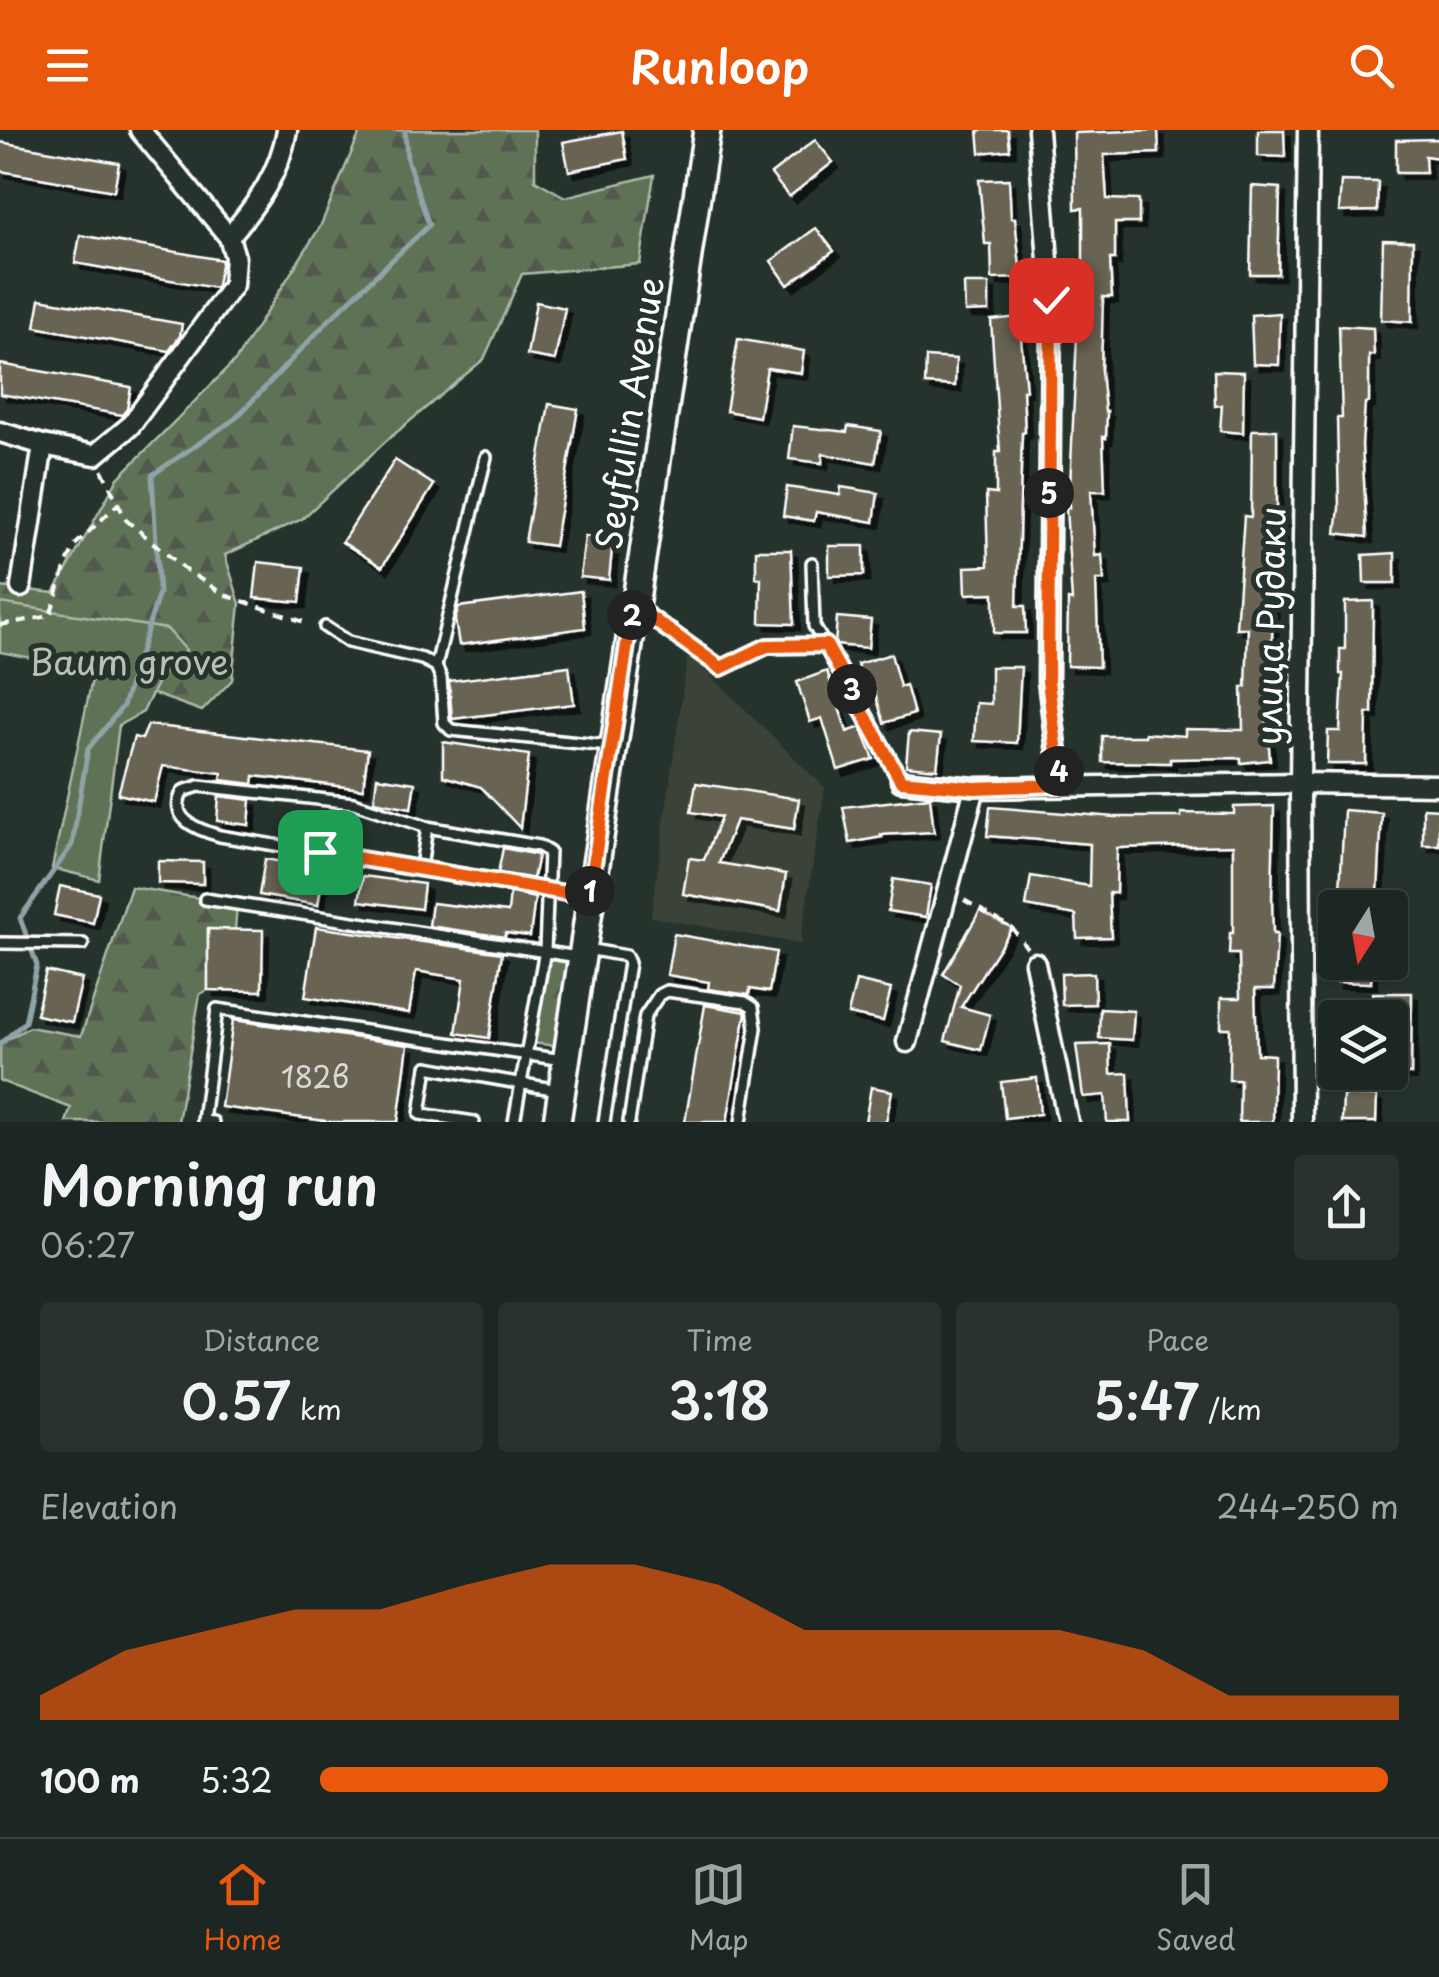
<!DOCTYPE html>
<html lang="en">
<head>
<meta charset="utf-8">
<style>
  :root { --surface:#1c2622; --page:#29322f; --text:#f1f3f6; --muted:#a0a5a5; --line:#3a4340; --accent:#ea580c }
  body { margin:0; font-family:"Playpen Sans",sans-serif; background:var(--page); color:var(--text); height:100vh; display:flex; flex-direction:column; font-size:38px; white-space:nowrap }
  * { box-sizing:border-box; margin:0 }
  p { font-size:32px; color:var(--muted) }
  .icon { flex:none; width:55px; height:55px; fill:none; stroke:currentColor; stroke-width:2; stroke-linecap:round; stroke-linejoin:round }
  .map { position:relative; height:992px; overflow:hidden }
  .side { display:flex; flex-direction:column; background:var(--surface); flex:1 }
  .side>* { flex:none }
  .needle { width:65px; rotate:191deg }
  .controls { position:absolute; left:1318px; top:760px; display:grid; gap:20px }
  .controls a { display:grid; place-items:center; width:90px; height:90px; border-radius:10px; background:var(--surface); box-shadow:0 2px 8px #0004,0 0 0 2px var(--line); font-size:50px }
  .pin { position:absolute; display:grid; place-items:center; width:85px; height:85px; color:#fff; margin:-42px; border-radius:20px; box-shadow:0 5px 15px #0006 }
  .km { position:absolute; width:50px; height:50px; margin:-25px; border-radius:50%; background:#222; color:#fff; font-size:28px; line-height:50px; text-align:center }
  .round { display:grid; place-items:center; flex:none; width:105px; height:105px; border-radius:10px; background:var(--page) }
  .summary { display:flex; align-items:center; justify-content:space-between; height:170px; padding:0 40px }
  h1 { font-size:55px; font-weight:600; line-height:75px }
  .figures { display:grid; grid-template-columns:repeat(3,1fr); gap:15px; height:170px; padding:10px 40px }
  .figures div { display:grid; align-content:center; border-radius:10px; background:var(--page); text-align:center }
  .figures b { font-size:50px; font-weight:600 }
  .figures small { font-size:28px; font-weight:400 }
  .figures p { font-size:28px }
  .chart { height:280px; padding:20px 40px }
  .chart p { display:flex; justify-content:space-between }
  .chart svg { width:100%; height:180px; margin-top:10px; fill:var(--accent); opacity:.7 }
  ul { padding:0 40px; list-style:none; font-size:32px }
  li { display:grid; grid-template-columns:160px 120px 1fr; align-items:center; height:75px }
  li i { height:25px; border-radius:12px; background:var(--accent) }
  header { display:flex; justify-content:space-between; align-items:center; height:130px; padding:0 40px; background:var(--accent); color:#fff; font-size:45px; font-weight:600 }
  .dock { display:flex; justify-content:space-around; align-items:center; height:140px; border-top:2px solid var(--line); background:var(--surface); font-size:28px; color:var(--muted) }
  .dock a { display:grid; justify-items:center; gap:5px }
  .dock .selected { color:var(--accent) }
  .map>svg:first-child { display:block }
</style>
</head>
<body>
<header><svg class="icon" aria-label="menu" viewBox="0 0 24 24"><path d="M4 6h16M4 12h16M4 18h16"/></svg>Runloop<svg class="icon" aria-label="search" viewBox="0 0 24 24"><circle cx="10" cy="10" r="6"/><path d="M15 15l6 6"/></svg></header>
<div class="map">
<svg width="1439" height="992" viewBox="0 0 1439 992">
  <defs>
    <pattern id="forest-firs" width="22" height="20" patternUnits="userSpaceOnUse" patternTransform="scale(2.5)"><rect width="22" height="20" fill="#5f7254"/><path d="M5 1l3.5 6h-7zM16 11l3.5 6h-7z" fill="#53594f"/></pattern>
    <filter id="shadow"><feDropShadow dx="6" dy="6" stdDeviation="0" flood-color="#0009"/></filter>
  </defs>
  <rect width="100%" height="100%" fill="#26332d"/>
  <filter id="ink" filterUnits="userSpaceOnUse"><feTurbulence type="fractalNoise" baseFrequency=".01" numOctaves="2"/><feDisplacementMap in="SourceGraphic" scale="20" xChannelSelector="R" yChannelSelector="G"/><feConvolveMatrix kernelMatrix="1 2 1 2 8 2 1 2 1" color-interpolation-filters="sRGB"/></filter>
  <g filter="url(#ink)">
    <path fill="#3a4238" d="M688,523L825,658L800,814L651,787Z"/>
    <g fill="url(#forest-firs)" stroke="#afb8aa" stroke-width="2.5">
      <path d="M361,0H535V50L565,67L654,45L640,134L522,144L484,229L385,312L302,389L225,425L240,474L232,550L202,581L117,551L97,533L0,517V457L54,463L118,348L236,230L320,97Z"/>
      <path d="M131,757L237,774L235,800H208V860L200,864L178,992H66L71,978L0,951V914L29,897L81,906Z"/>
      <path d="M544,829L574,834L559,916L529,913Z"/>
    </g>
    <path fill="#5f7254" stroke="#afb8aa" stroke-width="2.5" d="M0,473L167,499L186,520L160,547L143,582L119,595L99,750L52,738L94,540L0,522Z"/>
    <g fill="none" stroke-linecap="round" stroke-linejoin="round">
      <path stroke="#90a3a7" stroke-width="5" d="M0,914L25,892L37,835L20,788L72,715L88,619L123,576L159,463L152,345L236,288L329,190L429,95L407,29L405,0"/>
    </g>
    <g fill="#696452" stroke="#fff" stroke-width="2.5" filter="url(#shadow)">
      <path d="M978,0H1008L1010,20L980,23Z"/>
      <path d="M1158,0L1159,23L1104,25L1107,69L1139,70V93H1115V129H1110L1112,167H1103L1101,241L1105,281H1107L1106,308L1103,307L1105,361H1091L1095,426L1102,425L1104,450H1096L1099,537L1067,536L1068,470L1072,471L1066,378H1069L1078,183L1083,184V78L1075,79L1074,3Z"/>
      <path d="M1258,0H1284L1285,27L1258,26Z"/>
      <path d="M622,1L627,29L569,41L563,12Z"/>
      <path d="M1439,9V28L1425,26L1426,43H1396V10Z"/>
      <path d="M815,10L833,32L789,67L771,44Z"/>
      <path d="M0,12L119,33L114,61L0,41Z"/>
      <path d="M1009,49L1011,88H1015L1021,148L992,149L991,114H985L979,50Z"/>
      <path d="M1341,51L1378,52L1377,81L1339,82Z"/>
      <path d="M1252,56L1280,58L1278,144H1250Z"/>
      <path d="M816,98L834,121L788,155L771,131Z"/>
      <path d="M80,105L222,130L217,155L215,158L75,133Z"/>
      <path d="M1383,110L1413,111L1412,192L1381,190Z"/>
      <path d="M964,154H989V181L965,182Z"/>
      <path d="M40,169L182,194L180,206L169,221L35,197Z"/>
      <path d="M536,172L565,178L555,230L527,225Z"/>
      <path d="M1280,183L1279,235L1253,234L1251,185Z"/>
      <path d="M1019,187L1026,260H1023L1025,302L1022,303L1017,476H1025L1026,503H994V463L966,464L965,437L988,436L986,363L996,364V322H1000L991,190Z"/>
      <path d="M1339,196L1373,198L1374,225H1369V272L1365,273L1362,315L1367,407L1336,403L1339,378L1337,288H1342Z"/>
      <path d="M738,209L804,221L801,243L767,238L759,287L726,281Z"/>
      <path d="M926,227L956,229L955,256L925,254Z"/>
      <path d="M0,234L131,257L127,279L122,285L0,264Z"/>
      <path d="M1214,241L1244,242L1243,303L1220,301L1222,275L1215,276Z"/>
      <path d="M549,274L578,279L554,416L525,412Z"/>
      <path d="M793,296L847,302L848,296L881,301L875,333L823,324L822,333L789,329Z"/>
      <path d="M1252,300H1277V388H1281V410H1276L1273,456L1272,516L1277,517L1273,585L1266,584L1270,630L1241,633V628L1170,629V633L1102,632V606H1145V603L1185,606V599L1243,600L1242,557H1246L1248,498H1236L1244,386L1251,387Z"/>
      <path d="M395,330L434,355L382,437L342,412Z"/>
      <path d="M787,357L840,365L841,357L878,363L874,392L816,382L814,391L783,386Z"/>
      <path d="M585,406L613,409L609,450L580,447Z"/>
      <path d="M829,416H864V445L829,446Z"/>
      <path d="M756,420H791L794,494L760,493L761,448H756Z"/>
      <path d="M1395,423V453H1364L1363,425Z"/>
      <path d="M258,432L304,437L300,472L254,468Z"/>
      <path d="M581,461L585,498L459,515L455,490L459,477Z"/>
      <path d="M1373,471L1372,583H1367L1366,634H1327L1328,601H1340L1343,544H1340V519H1345V472Z"/>
      <path d="M837,487L871,490L868,518L835,515Z"/>
      <path d="M891,524L900,557L906,555L914,584L884,593L873,556L864,558L857,534Z"/>
      <path d="M569,536L574,574L452,589L449,551Z"/>
      <path d="M991,537H1021L1017,613L974,611L976,573L991,574Z"/>
      <path d="M827,541L847,602L861,597L874,629L838,640L822,588L810,592L797,552Z"/>
      <path d="M148,595L368,620L363,659L254,646L253,654L221,650L222,643L163,636L154,672L118,664L134,607L142,609Z"/>
      <path d="M909,602L941,605L937,639L906,636Z"/>
      <path d="M443,612L529,625L520,698L481,657L443,646Z"/>
      <path d="M377,647L415,653L411,678L374,671Z"/>
      <path d="M696,653L799,669L794,699L736,690L719,733L786,744L780,781L683,764L689,728L704,730L721,687L691,682Z"/>
      <path d="M219,666L251,670L249,695L217,691Z"/>
      <path d="M930,667L934,702L881,705L882,707L850,713L843,677Z"/>
      <path d="M1274,676L1272,770L1273,804H1277L1274,859H1255L1257,924L1274,925L1273,992H1239L1240,950H1229L1230,898H1221V868H1240L1239,824H1229L1230,803H1233V715L1117,718L1116,763H1109L1111,807L1077,808L1076,785L1026,776L1031,746L1089,756L1090,714L987,706L990,677L1115,687H1181V683L1234,684V677Z"/>
      <path d="M1423,678L1439,679V715H1423Z"/>
      <path d="M1344,680L1382,683L1378,762L1340,761Z"/>
      <path d="M503,718L538,725L533,749L498,743Z"/>
      <path d="M265,729L324,739L318,775L259,765Z"/>
      <path d="M158,731L203,732V754L158,753Z"/>
      <path d="M363,746L424,754L421,779L359,771Z"/>
      <path d="M893,749L931,755L926,787L888,781Z"/>
      <path d="M60,756L99,764L93,793L54,785Z"/>
      <path d="M510,762L535,768L530,806L505,803V807L429,796L432,773L508,782Z"/>
      <path d="M980,781L1012,798L961,877L990,885L981,920L945,911L960,855L943,844Z"/>
      <path d="M316,797L502,823L489,908L456,903L464,849L416,841L409,883L305,867Z"/>
      <path d="M208,799L263,800L262,861L208,860Z"/>
      <path d="M674,804L776,822L769,862L750,859L749,865L708,859L709,852L667,845Z"/>
      <path d="M1335,832H1372L1371,853L1335,852Z"/>
      <path d="M46,841L82,849L72,892L36,885Z"/>
      <path d="M1094,843L1095,874L1062,875L1061,844Z"/>
      <path d="M856,851L891,859L883,891L848,884Z"/>
      <path d="M1373,863H1412L1411,944L1390,943V888H1374Z"/>
      <path d="M705,875L746,882L727,992H685Z"/>
      <path d="M1100,879L1134,881L1132,910L1099,908Z"/>
      <path d="M233,890L408,915L398,992H333L221,977Z"/>
      <path d="M1110,914L1111,944L1128,943L1130,992H1107L1105,965L1083,967L1076,915Z"/>
      <path d="M1037,948L1040,984L1005,988L1001,952Z"/>
      <path d="M871,957L892,961L886,992H865Z"/>
      <path d="M1343,965L1377,966L1376,992H1342Z"/>
    </g>
    <g fill="none" stroke-linecap="round" stroke-linejoin="round">
      <defs>
        <g id="service">
          <path d="M812,433L814,496L901,651"/>
          <path d="M325,497L348,512L422,529L436,536L441,548L444,593L451,600L609,616"/>
          <path d="M436,536L486,327"/>
          <path d="M427,697L539,716L549,722L545,820L514,992"/>
          <path d="M421,737L427,697L354,673L199,656L183,661C167,689 198,700 220,706L586,766"/>
          <path d="M205,769L578,827"/>
          <path d="M0,813L83,814"/>
          <path d="M587,819L626,826L629,833L604,992"/>
          <path d="M213,992L203,991L217,879L563,930"/>
          <path d="M474,992L420,984L427,937L558,960"/>
          <path d="M629,992L645,886L659,865L667,861L745,872L753,877L756,898L741,992"/>
        </g>
        <g id="minor">
          <path d="M1038,0L1051,170L1048,551L1061,655"/>
          <path d="M229,107C257,74 280,43 287,0"/>
          <path d="M0,302L43,315L21,457"/>
          <path d="M43,315L95,325L130,296L233,155L235,127L229,107L140,0"/>
          <path d="M901,651L975,658L1300,653L1439,655"/>
          <path d="M1035,833L1068,992"/>
          <path d="M907,912L975,658"/>
          <path d="M1302,992L1300,653L1308,0"/>
        </g>
        <path id="secondary" d="M557,992L707,0"/>
      </defs>
      <use href="#service" stroke="#fff" stroke-width="16"/>
      <use href="#minor" stroke="#fff" stroke-width="25"/>
      <use href="#secondary" stroke="#fff" stroke-width="32"/>
      <g stroke="#fff" stroke-width="4" stroke-dasharray="10 8" stroke-linecap="butt">
        <path d="M102,340L126,390L186,440L225,465L310,494"/>
        <path d="M653,489L721,538L767,516H808"/>
        <path d="M0,495L50,486L66,435L76,414L119,373"/>
        <path d="M964,770L1012,798L1027,818"/>
      </g>
      <use href="#service" stroke="#26332d" stroke-width="9"/>
      <use href="#minor" stroke="#26332d" stroke-width="18"/>
      <use href="#secondary" stroke="#26332d" stroke-width="25"/>
    </g>
  </g>
  <g fill="none" stroke-linecap="round" stroke-linejoin="round" filter="url(#ink)">
    <defs>
      <path id="route" d="M320,722L589,767L633,475L721,538L767,516L826,515L901,651L975,658L1061,655L1048,551L1051,170"/>
    </defs>
    <use href="#route" stroke="#fff" stroke-width="20"/>
    <use href="#route" stroke="#ea580c" stroke-width="12"/>
  </g>
  <g text-anchor="middle" dominant-baseline="central" stroke-width="10" stroke-linejoin="round" paint-order="stroke">
    <g font-size="30" fill="#dad8d4">
      <text x="315" y="945">182в</text>
    </g>
    <g font-size="35" fill="#fff" stroke="#26332d">
      <text transform="translate(628 283) rotate(-81)">Seyfullin Avenue</text>
      <text transform="translate(1269 496) rotate(-89)">улица Рудаки</text>
    </g>
    <g font-size="35" fill="#b7c0b2" stroke="#26332d">
      <text x="129" y="530">Baum grove</text>
    </g>
  </g>
</svg>
<div class="controls">
<a><svg class="needle" viewBox="-14 -14 28 28"><path d="M0-13l5 13h-10z" fill="#e53935"/><path d="M0 13l5-13h-10z" fill="#a0a5a5"/></svg></a>
<a><svg class="icon" aria-label="layers" viewBox="0 0 24 24"><path d="M12 4l9 5-9 5-9-5zM3 14l9 5 9-5"/></svg></a>
</div>
<div class="pin" style="left:320px;top:722px;background:#1e9e55"><svg class="icon" aria-label="arrive" viewBox="0 0 24 24"><path d="M6 21V4h12l-3 4 3 4H6"/></svg></div>
<div class="pin" style="left:1051px;top:170px;background:#d93025"><svg class="icon" aria-label="check" viewBox="0 0 24 24"><path d="M5 12l5 5 9-10"/></svg></div>
<b class="km" style="left:590px;top:761px">1</b>
<b class="km" style="left:632px;top:485px">2</b>
<b class="km" style="left:852px;top:559px">3</b>
<b class="km" style="left:1059px;top:641px">4</b>
<b class="km" style="left:1049px;top:363px">5</b>
</div>
<section class="side">
<div class="summary"><div><h1>Morning run</h1><p>06:27</p></div><a class="round"><svg class="icon" aria-label="share" viewBox="0 0 24 24"><path d="M12 15V3M7 8l5-5 5 5M5 13v7h14v-7"/></svg></a></div>
<div class="figures">
<div><p>Distance</p><b>0.57<small> km</small></b></div>
<div><p>Time</p><b>3:18</b></div>
<div><p>Pace</p><b>5:47<small> /km</small></b></div>
</div>
<div class="chart"><p><span>Elevation</span>244–250 m</p>
<svg viewBox="0 0 160 44" preserveAspectRatio="none"><path d="M0 44V38L10 27L20 22L30 17L40 17L50 11L60 6L70 6L80 11L90 22L100 22L110 22L120 22L130 27L140 38L150 38L160 38V44z"/></svg>
</div>
<ul>
<li><b>100 m</b>5:32<i style="width:99%"></i></li>
</ul>
</section>
<nav class="dock">
<a class="selected"><svg class="icon" aria-label="home" viewBox="0 0 24 24"><path d="M3 11l9-7 9 7M6 9v11h12V9"/></svg>Home</a>
<a><svg class="icon" aria-label="map" viewBox="0 0 24 24"><path d="M3 6l6-2 6 2 6-2v14l-6 2-6-2-6 2zM9 4v14M15 6v14"/></svg>Map</a>
<a><svg class="icon" aria-label="saved" viewBox="0 0 24 24"><path d="M7 4h10v16l-5-4-5 4z"/></svg>Saved</a>
</nav>
</body>
</html>
